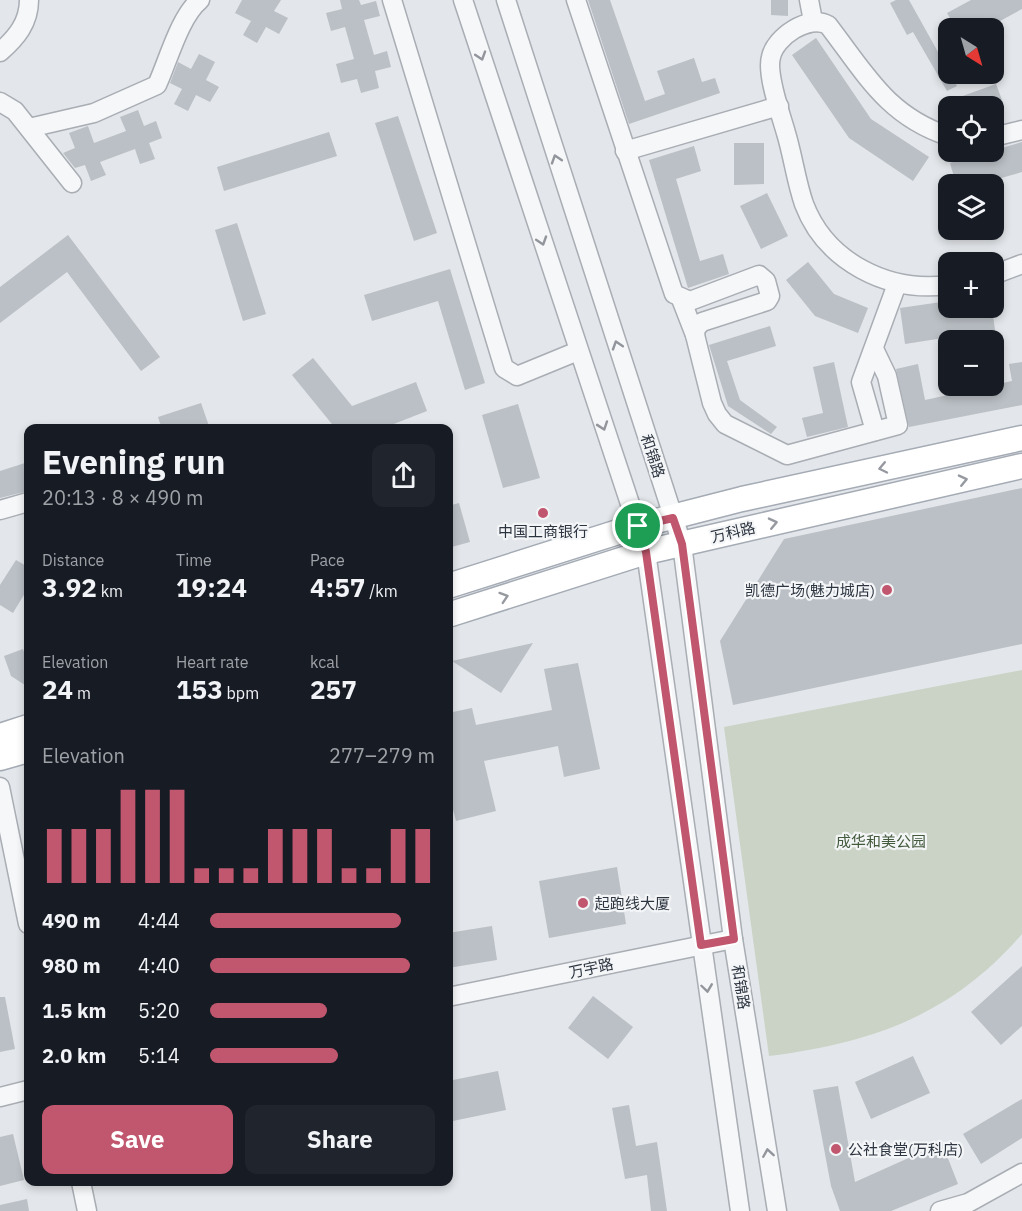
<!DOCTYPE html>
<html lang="en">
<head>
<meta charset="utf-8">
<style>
  :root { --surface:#171b24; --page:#20242c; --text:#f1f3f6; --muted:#9ea1a6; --accent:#c0576e }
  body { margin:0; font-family:"IBM Plex Sans","Noto Sans SC",sans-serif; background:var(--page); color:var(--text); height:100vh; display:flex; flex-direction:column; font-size:22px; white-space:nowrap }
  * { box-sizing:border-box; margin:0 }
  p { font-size:20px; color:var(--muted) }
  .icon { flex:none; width:33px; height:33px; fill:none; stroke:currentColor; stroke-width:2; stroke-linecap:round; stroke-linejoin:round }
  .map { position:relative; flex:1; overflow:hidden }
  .details { position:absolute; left:24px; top:424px; width:429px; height:762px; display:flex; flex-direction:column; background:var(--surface); border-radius:12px; box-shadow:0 3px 9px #0003 }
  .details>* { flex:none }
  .needle { width:39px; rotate:143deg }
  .controls { position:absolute; left:938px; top:18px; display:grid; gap:12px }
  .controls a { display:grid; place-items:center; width:66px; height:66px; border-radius:12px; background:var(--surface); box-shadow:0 3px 9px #0003; font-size:30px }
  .pin { position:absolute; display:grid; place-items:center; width:51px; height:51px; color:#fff; margin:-26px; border:3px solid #fff; border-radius:50%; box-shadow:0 2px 6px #0007 }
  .round { display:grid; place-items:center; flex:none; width:63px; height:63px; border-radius:12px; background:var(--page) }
  .summary { display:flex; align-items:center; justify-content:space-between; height:102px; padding:0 18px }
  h1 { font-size:33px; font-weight:800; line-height:45px }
  .metrics { display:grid; grid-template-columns:repeat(3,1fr); gap:9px; height:102px; padding:6px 18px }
  .metrics div { display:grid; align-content:center }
  .metrics b { font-size:26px; font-weight:800 }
  .metrics small { font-size:16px; font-weight:400 }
  .metrics p { font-size:16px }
  .chart { height:168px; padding:12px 18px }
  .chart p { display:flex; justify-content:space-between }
  .chart svg { width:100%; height:108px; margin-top:6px; stroke:var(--accent); stroke-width:6 }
  .primary-button { display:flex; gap:12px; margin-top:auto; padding:12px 18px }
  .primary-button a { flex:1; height:69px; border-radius:12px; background:var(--accent); color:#fff; font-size:24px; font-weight:800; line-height:69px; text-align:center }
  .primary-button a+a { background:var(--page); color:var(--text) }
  ul { padding:0 18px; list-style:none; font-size:20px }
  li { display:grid; grid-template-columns:96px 72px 1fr; align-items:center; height:45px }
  li i { height:15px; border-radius:8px; background:var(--accent) }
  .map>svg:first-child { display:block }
</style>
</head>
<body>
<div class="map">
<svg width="1022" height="1211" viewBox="0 0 1022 1211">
  <rect width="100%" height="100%" fill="#e3e6ea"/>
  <path fill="#cad3c5" d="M1022,670V934C952,1015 872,1043 769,1056L724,727Z"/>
  <g fill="#bbc0c6">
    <path d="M242,0H281L274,11L288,18L279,34L266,27L257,43L243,35L251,21L235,13Z"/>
    <path d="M340,0H359L361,5L376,1L380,16L364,20L374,55L387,51L391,67L375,71L379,88L361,93L357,79L341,83L336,64L354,59L345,27L331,31L326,13L342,9Z"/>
    <path d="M588,0H610L645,101L665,94L657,71L694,58L702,82L715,78L720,93L629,124Z"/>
    <path d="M771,0H788V16L771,15Z"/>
    <path d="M896,0H909L957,86L947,91L913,32L907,35L890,3Z"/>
    <path d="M971,0H1022V9L987,28H956L947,13Z"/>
    <path d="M816,38L871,119L929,157L913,181L849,138L792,55Z"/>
    <path d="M199,54L215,62L206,80L219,87L210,102L196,95L188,111L174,104L182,89L170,83L178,62L191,69Z"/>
    <path d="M996,84L1002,100L984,106H960L957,98Z"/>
    <path d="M138,110L144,126L156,121L162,138L149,143L155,159L140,164L135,149L100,162L106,175L91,181L85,165L75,168L63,153L75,148L69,133L88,126L94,143L126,131L120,117Z"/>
    <path d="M398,116L437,233L414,241L375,123Z"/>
    <path d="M329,132L337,156L224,191L217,167Z"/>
    <path d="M1022,142V172L980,184H956L950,163Z"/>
    <path d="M734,143H764V184L734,185Z"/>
    <path d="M694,146L701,171L676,179L700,261L723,254L729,274L688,288L649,160Z"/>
    <path d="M767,193L788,236L761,249L740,206Z"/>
    <path d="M237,223L266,314L243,321L215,230Z"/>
    <path d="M68,235L160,357L141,371L67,272L0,323V287Z"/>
    <path d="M808,262L834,294L868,308L858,333L815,316L786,280Z"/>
    <path d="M450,269L485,383L465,390L438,301L372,321L364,295Z"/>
    <path d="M948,301V308H992L995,330L905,344L900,308Z"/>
    <path d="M770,326L776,346L727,361L740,400L777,427L771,434L728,406L709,345Z"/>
    <path d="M313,358L352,406L416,382L427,411L381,429H336L292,375Z"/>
    <path d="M834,362L848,427L807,437L802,418L823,413L813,367Z"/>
    <path d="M1022,362V405L909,427L896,369L918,364L925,400L1012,381L1009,364Z"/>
    <path d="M201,403L210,429H162L158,417Z"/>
    <path d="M518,404L540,478L503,488L482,415Z"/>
    <path d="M28,462V491L0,498V471Z"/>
    <path d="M1022,488V644L733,705L720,641L784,539Z"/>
    <path d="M459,503L470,542L448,548V506Z"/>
    <path d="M16,560L28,567V588L13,613L0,605V585Z"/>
    <path d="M533,643L501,693L452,661Z"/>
    <path d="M23,649L28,664V687L11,676L4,656Z"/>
    <path d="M578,663L600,769L564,777L558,746L484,761L496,811L456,821L448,791V713L472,708L476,725L552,710L544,669Z"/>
    <path d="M617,867L626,924L549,938L539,881Z"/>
    <path d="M492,926L497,960L448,968V933Z"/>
    <path d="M1022,966V1026L1001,1045L971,1012Z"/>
    <path d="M593,996L633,1027L608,1059L568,1028Z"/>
    <path d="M0,997H5L15,1049L0,1052Z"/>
    <path d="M913,1056L930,1093L871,1119L855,1082Z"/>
    <path d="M498,1071L506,1110L448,1122V1081Z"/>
    <path d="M838,1086L855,1182L942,1143L958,1184L891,1211H840L831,1186L813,1090Z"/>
    <path d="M1022,1099V1138L981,1164L963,1134Z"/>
    <path d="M629,1105L636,1146L657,1142L667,1211H651L647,1175L625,1179L612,1108Z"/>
    <path d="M13,1134L24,1180L0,1186V1137Z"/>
    <path d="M27,1199L29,1211H0V1205Z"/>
  </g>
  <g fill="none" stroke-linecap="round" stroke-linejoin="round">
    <defs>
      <g id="minor">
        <path d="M392,0L504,368L517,376L578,351"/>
        <path d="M463,0L646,552L740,1211"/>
        <path d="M506,0L682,544L733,939L777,1211"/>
        <path d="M576,0L674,294L690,301L759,275L766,281L770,296L767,301L702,322L696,328L695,335"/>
        <path d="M809,0L813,21"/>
        <path d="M0,52C16,38 29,23 29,0"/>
        <path d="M0,102L15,111L72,183"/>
        <path d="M29,128L94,113L157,85C168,61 180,16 200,0"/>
        <path d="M948,136C887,116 865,73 828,25C809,14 775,37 771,57C766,74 781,115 786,133C793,156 796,181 804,204C826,262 888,293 948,285"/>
        <path d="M993,137L1022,130"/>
        <path d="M625,151L779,106"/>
        <path d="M993,275L1022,264"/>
        <path d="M681,299L695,335L712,403L717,414L725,424L787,455L898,425L887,376L875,351"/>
        <path d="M875,431L861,382L897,284"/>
        <path d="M0,510L28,502"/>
        <path d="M0,787L28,924"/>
        <path d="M448,997L733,939"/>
        <path d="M0,1097L28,1090"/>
        <path d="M81,1182L87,1211"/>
        <path d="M940,1211L968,1203L1022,1173"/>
      </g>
      <g id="major">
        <path d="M448,586L637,526L742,499L1022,438"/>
        <path d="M448,615L646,552L1022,466"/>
        <path d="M0,736L28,727"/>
        <path d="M0,758L28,750"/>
      </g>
    </defs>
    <use href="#minor" stroke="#a9adb4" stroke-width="21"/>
    <use href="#major" stroke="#a4abb4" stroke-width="27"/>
    <use href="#minor" stroke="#f6f7f8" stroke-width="18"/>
    <use href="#major" stroke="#fff" stroke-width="24"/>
  </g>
  <defs><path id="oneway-chevron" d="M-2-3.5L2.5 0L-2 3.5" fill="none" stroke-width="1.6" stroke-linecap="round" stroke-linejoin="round" transform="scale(1.5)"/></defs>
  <g stroke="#92969c">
    <use href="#oneway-chevron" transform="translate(481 56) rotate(72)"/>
    <use href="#oneway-chevron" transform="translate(556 159) rotate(-108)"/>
    <use href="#oneway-chevron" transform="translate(542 241) rotate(72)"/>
    <use href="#oneway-chevron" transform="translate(617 345) rotate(-108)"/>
    <use href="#oneway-chevron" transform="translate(603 426) rotate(71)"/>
    <use href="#oneway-chevron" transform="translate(707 988) rotate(82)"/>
    <use href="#oneway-chevron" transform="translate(768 1153) rotate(-99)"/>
  </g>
  <g stroke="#969aa0">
    <use href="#oneway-chevron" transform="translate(883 468) rotate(168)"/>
    <use href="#oneway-chevron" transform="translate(963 480) rotate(-13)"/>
    <use href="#oneway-chevron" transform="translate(773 523) rotate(-13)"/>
    <use href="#oneway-chevron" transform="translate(504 597) rotate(-18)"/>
  </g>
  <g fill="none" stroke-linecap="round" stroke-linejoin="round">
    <defs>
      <path id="route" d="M673,518L682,544L734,939L701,945L646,552L638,526Z"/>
    </defs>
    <use href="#route" stroke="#fff" stroke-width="12"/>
    <use href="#route" stroke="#c0576e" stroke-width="8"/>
  </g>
  <g fill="#c0576e" stroke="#f3f5f7" stroke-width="2">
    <circle cx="543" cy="513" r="6"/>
    <circle cx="887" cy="590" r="6"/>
    <circle cx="583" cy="903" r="6"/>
    <circle cx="836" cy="1149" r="6"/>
  </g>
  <g text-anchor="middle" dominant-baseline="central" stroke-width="4.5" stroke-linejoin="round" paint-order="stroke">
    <g font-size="15" fill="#2d3540" stroke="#f3f5f7">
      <text transform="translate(653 456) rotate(72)">和锦路</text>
      <text transform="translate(733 532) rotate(-13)">万科路</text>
      <text transform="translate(591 968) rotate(-12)">万宇路</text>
      <text transform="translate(741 987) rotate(81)">和锦路</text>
    </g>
    <g font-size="15" fill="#2d3540" stroke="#f3f5f7" text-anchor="start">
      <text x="543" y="531" text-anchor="middle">中国工商银行</text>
      <text x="875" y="590" text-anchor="end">凯德广场(魅力城店)</text>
      <text x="595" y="903">起跑线大厦</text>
      <text x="848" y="1149">公社食堂(万科店)</text>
    </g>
    <g font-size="15" fill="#435a3c" stroke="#f3f5f7">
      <text x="881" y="841">成华和美公园</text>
    </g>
  </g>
</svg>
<div class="controls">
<a><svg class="needle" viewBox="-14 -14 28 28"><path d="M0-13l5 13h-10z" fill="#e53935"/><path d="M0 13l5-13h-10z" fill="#9ea1a6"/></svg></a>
<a><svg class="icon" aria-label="locate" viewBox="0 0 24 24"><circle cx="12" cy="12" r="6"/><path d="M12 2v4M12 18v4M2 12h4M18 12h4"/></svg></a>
<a><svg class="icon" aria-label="layers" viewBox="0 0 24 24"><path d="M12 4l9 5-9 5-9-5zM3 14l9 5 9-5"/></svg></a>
<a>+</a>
<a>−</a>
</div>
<div class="pin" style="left:638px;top:526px;background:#1e9e55"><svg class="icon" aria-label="arrive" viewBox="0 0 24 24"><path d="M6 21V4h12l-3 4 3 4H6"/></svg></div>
<section class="details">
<div class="summary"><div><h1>Evening run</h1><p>20:13 · 8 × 490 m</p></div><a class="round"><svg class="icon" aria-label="share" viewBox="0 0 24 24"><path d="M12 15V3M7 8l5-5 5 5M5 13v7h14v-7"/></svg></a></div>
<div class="metrics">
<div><p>Distance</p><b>3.92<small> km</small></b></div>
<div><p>Time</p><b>19:24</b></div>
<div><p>Pace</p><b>4:57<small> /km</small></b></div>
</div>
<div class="metrics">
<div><p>Elevation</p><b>24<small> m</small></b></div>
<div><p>Heart rate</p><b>153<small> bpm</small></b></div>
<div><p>kcal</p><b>257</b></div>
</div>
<div class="chart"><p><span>Elevation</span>277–279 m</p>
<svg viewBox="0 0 160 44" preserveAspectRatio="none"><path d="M5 44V22M15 44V22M25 44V22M35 44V6M45 44V6M55 44V6M65 44V38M75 44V38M85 44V38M95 44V22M105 44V22M115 44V22M125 44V38M135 44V38M145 44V22M155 44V22"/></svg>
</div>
<ul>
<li><b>490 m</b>4:44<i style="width:85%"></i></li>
<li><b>980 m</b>4:40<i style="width:89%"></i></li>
<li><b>1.5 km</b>5:20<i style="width:52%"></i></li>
<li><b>2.0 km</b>5:14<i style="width:57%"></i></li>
</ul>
<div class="primary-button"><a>Save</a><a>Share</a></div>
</section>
</div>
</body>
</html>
